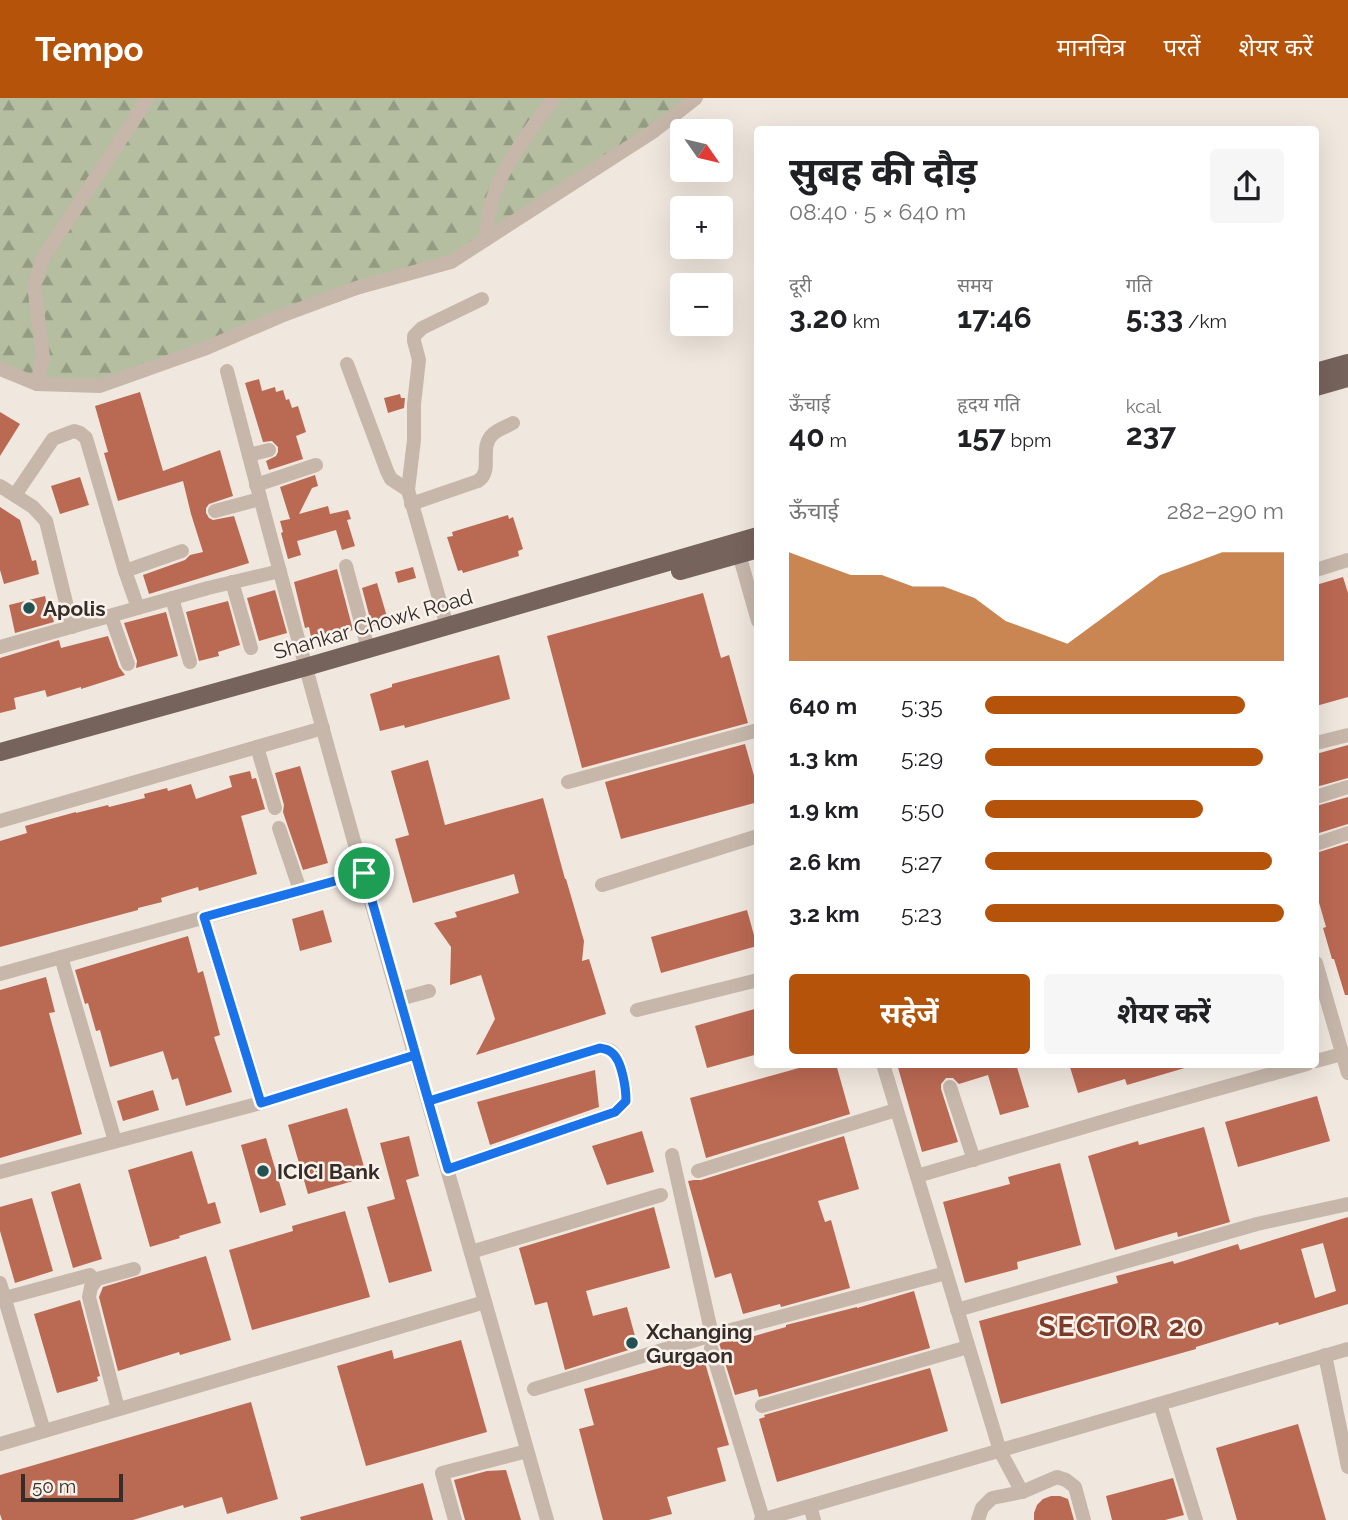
<!DOCTYPE html>
<html lang="hi">
<head>
<meta charset="utf-8">
<style>
  :root { --surface:#fff; --page:#f6f6f6; --text:#202124; --muted:#757577; --accent:#b45309 }
  body { margin:0; font-family:Raleway,"Noto Sans Devanagari",sans-serif; background:var(--page); color:var(--text); height:100vh; display:flex; flex-direction:column; font-size:26px; white-space:nowrap }
  * { box-sizing:border-box; margin:0 }
  p { font-size:23px; color:var(--muted) }
  .icon { flex:none; width:38px; height:38px; fill:none; stroke:currentColor; stroke-width:2; stroke-linecap:round; stroke-linejoin:round }
  .map { position:relative; flex:1; overflow:hidden }
  .panel { position:absolute; left:754px; top:28px; width:565px; height:942px; display:flex; flex-direction:column; background:var(--surface); border-radius:7px; box-shadow:0 7px 28px #0002 }
  .panel>* { flex:none }
  .needle { width:46px; rotate:124deg }
  .buttons { position:absolute; left:670px; top:21px; display:grid; gap:14px }
  .buttons a { display:grid; place-items:center; width:63px; height:63px; border-radius:7px; background:var(--surface); box-shadow:0 7px 28px #0002; font-size:35px }
  .scale { position:absolute; left:21px; bottom:18px; width:102px; box-sizing:border-box; padding-left:7px; border:4px solid #362d2a; border-top:0; font-size:19px; line-height:24px; white-space:nowrap; color:#362d2a; -webkit-text-stroke:5px #f8f2ea; paint-order:stroke }
  .pin { position:absolute; display:grid; place-items:center; width:60px; height:60px; color:#fff; margin:-30px; border:4px solid #fff; border-radius:50%; box-shadow:0 2px 7px #0007 }
  .round { display:grid; place-items:center; flex:none; width:74px; height:74px; border-radius:7px; background:var(--page) }
  .summary { display:flex; align-items:center; justify-content:space-between; height:119px; padding:0 35px }
  h1 { font-size:38px; font-weight:700; line-height:52px }
  .stats { display:grid; grid-template-columns:repeat(3,1fr); gap:10px; height:119px; padding:7px 35px }
  .stats div { display:grid; align-content:center }
  .stats b { font-size:30px; font-weight:700 }
  .stats small { font-size:19px; font-weight:400 }
  .stats p { font-size:19px }
  .chart { height:196px; padding:14px 35px }
  .chart p { display:flex; justify-content:space-between }
  .chart svg { width:100%; height:126px; margin-top:7px; fill:var(--accent); opacity:.7 }
  .button { display:flex; gap:14px; margin-top:auto; padding:14px 35px }
  .button a { flex:1; height:80px; border-radius:7px; background:var(--accent); color:#fff; font-size:28px; font-weight:700; line-height:80px; text-align:center }
  .button a+a { background:var(--page); color:var(--text) }
  ul { padding:0 35px; list-style:none; font-size:23px }
  li { display:grid; grid-template-columns:112px 84px 1fr; align-items:center; height:52px }
  li i { height:18px; border-radius:9px; background:var(--accent) }
  header { display:flex; align-items:center; gap:42px; box-sizing:border-box; height:98px; padding:0 35px; background:var(--accent); color:#fff }
  header strong { font-size:33px }
  nav { display:flex; gap:38px; margin-inline-start:auto; font-size:24px }
  .map>svg:first-child { display:block }
</style>
</head>
<body>
<header>
<strong>Tempo</strong>
<nav><a>मानचित्र</a><a>परतें</a><a>शेयर करें</a></nav>
</header>
<div class="map">
<svg width="1348" height="1422" viewBox="0 0 1348 1422">
  <defs>
    <pattern id="forest-firs" width="22" height="20" patternUnits="userSpaceOnUse" patternTransform="scale(1.75)"><rect width="22" height="20" fill="#b5bea0"/><path d="M5 1l3.5 6h-7zM16 11l3.5 6h-7z" fill="#949b83"/></pattern>
  </defs>
  <rect width="100%" height="100%" fill="#f0e7de"/>
  <path fill="url(#forest-firs)" d="M0,0H696L451,164L100,288L37,286L0,271Z"/>
  <g fill="#ba6953" fill-rule="evenodd">
    <path d="M259,281L262,293L275,289L276,294L283,292L286,302L289,301L292,310L298,308L306,334L296,338L303,361L269,372L266,363L276,358L278,354V349L272,343L263,344L245,285Z"/>
    <path d="M140,294L163,373L220,352L233,398L209,406L206,410V415L209,420L213,422L234,418L249,465L149,496L143,477L185,462L190,457L203,454L191,416L183,383L118,403L104,355L108,354L95,308Z"/>
    <path d="M400,296L401,300H405L404,310L388,315L384,300Z"/>
    <path d="M0,314L20,326L0,358Z"/>
    <path d="M315,377L318,388L312,390L299,416L328,408L330,416L348,412L351,421L347,422L355,448L342,452L336,432L297,443L301,457L288,461L281,435L283,434L280,423L290,421L280,389Z"/>
    <path d="M80,379L89,407L60,416L51,388Z"/>
    <path d="M0,409L20,422L32,463L36,462L39,476L4,486L0,472Z"/>
    <path d="M508,417L509,421L513,419L523,451L518,453L519,458L463,475L462,472L458,473L447,439L453,438L452,434Z"/>
    <path d="M413,469L416,480L398,485L395,474Z"/>
    <path d="M337,471L353,532L312,544L309,529L305,530L294,484Z"/>
    <path d="M1343,479L1348,495V599L1316,608V487Z"/>
    <path d="M377,485L388,522L372,528L362,490Z"/>
    <path d="M275,492L287,535L259,543L247,500Z"/>
    <path d="M703,495L721,560L729,557L748,625L582,670L547,538Z"/>
    <path d="M45,498L49,516H52L54,524L15,535L9,507Z"/>
    <path d="M228,503L240,547L218,554L219,558L199,563L186,514Z"/>
    <path d="M166,514L178,558L136,570L137,563L124,525Z"/>
    <path d="M108,538L119,569L125,577L81,591V589L47,599L45,592L14,600L16,611L0,615V560L59,542L61,550Z"/>
    <path d="M499,557L510,601L405,630L404,627L380,633L370,596L392,589V586Z"/>
    <path d="M745,646L758,692V704L621,741L605,684Z"/>
    <path d="M1348,647V680L1316,689V656Z"/>
    <path d="M428,662L445,727L543,700L565,781H566L584,843L582,863L589,861L606,916L476,957L495,921L481,877L450,887L451,849L434,825L457,819L455,814L519,795L514,776L413,805L395,741L409,737L391,673Z"/>
    <path d="M300,668L328,765L303,772L286,723L283,714L284,707L275,675Z"/>
    <path d="M250,673L252,681L256,680L265,711L241,718L257,776L199,793L198,789L161,800L162,804L138,810V812L0,849V743L27,735L25,728L76,714V715L108,707L109,709L145,700L144,696L167,690L168,693L191,686L196,701L232,689L229,678Z"/>
    <path d="M1348,699V726L1316,736V708Z"/>
    <path d="M1348,745V897H1345L1334,861H1332L1323,830L1326,829L1316,794V755Z"/>
    <path d="M323,812L332,844L300,853L292,821Z"/>
    <path d="M747,812L757,848L661,875L651,839Z"/>
    <path d="M188,838L198,875L203,873L220,937L214,939L232,994L186,1008L178,980L172,982L163,953L110,969L100,932L96,933L88,905L85,906L75,872Z"/>
    <path d="M46,879L55,914L49,915L82,1036L0,1060V892Z"/>
    <path d="M758,910V956L707,970L695,928Z"/>
    <path d="M806,966H836L850,1016L706,1060L690,1000L799,970V968Z"/>
    <path d="M897,966H1016L1029,1009L1000,1017L988,977L959,986L953,980H946L941,986V991L958,1044L922,1054Z"/>
    <path d="M1069,966H1187L1188,969L1127,987L1125,981L1078,995Z"/>
    <path d="M595,972L599,1009L490,1047L477,1004Z"/>
    <path d="M153,992L159,1012L123,1023L117,1003Z"/>
    <path d="M1317,998L1330,1043L1238,1069L1225,1024Z"/>
    <path d="M347,1010L367,1079L308,1096L288,1027Z"/>
    <path d="M1204,1029L1230,1124L1178,1139L1177,1134L1115,1152L1088,1058L1138,1043L1139,1047Z"/>
    <path d="M642,1033L654,1074L607,1087L592,1048Z"/>
    <path d="M409,1038L419,1078L406,1082L432,1173L389,1185L367,1109L395,1101L380,1045Z"/>
    <path d="M844,1038L859,1091L818,1103L825,1124L831,1122L850,1190L781,1209L780,1206L743,1216L731,1175L715,1180L688,1083L694,1082H701Z"/>
    <path d="M266,1040L286,1107L260,1115L241,1047Z"/>
    <path d="M192,1053L208,1106L215,1104L221,1125L179,1138L180,1140L150,1149L128,1072Z"/>
    <path d="M1060,1065L1081,1147L1017,1164L1018,1171L965,1185L943,1104L1010,1086L1008,1079Z"/>
    <path d="M80,1085L102,1161L73,1170L51,1094Z"/>
    <path d="M32,1100L53,1173L15,1185L0,1133V1109Z"/>
    <path d="M654,1109L670,1170L586,1193L593,1218L627,1209L638,1249L565,1272L547,1204L535,1207L519,1150Z"/>
    <path d="M345,1113L370,1199L252,1232L229,1152L293,1133L292,1128Z"/>
    <path d="M1348,1119V1206L1279,1227L1278,1224L1196,1249V1251L1001,1306L979,1223L1118,1185L1116,1178L1173,1163L1174,1166L1238,1146L1240,1152ZM1323,1145L1336,1193L1315,1200L1301,1151Z"/>
    <path d="M206,1158L231,1242L180,1257L179,1254L118,1273L99,1199L103,1189Z"/>
    <path d="M914,1193L930,1250L759,1299L757,1291L735,1297L719,1245L733,1242V1244L786,1229V1227L857,1209V1210Z"/>
    <path d="M80,1202L100,1278L97,1279L98,1283L57,1295L34,1216Z"/>
    <path d="M461,1242L487,1334L366,1368L337,1268L392,1252L394,1261Z"/>
    <path d="M703,1258L729,1347L717,1350L726,1383L667,1399L672,1416L649,1422H603L579,1331L594,1327L584,1291Z"/>
    <path d="M930,1270L948,1333L777,1384L759,1321L765,1319L764,1317Z"/>
    <path d="M251,1304L278,1401L227,1416L222,1399L184,1410L183,1407L133,1422H2L0,1416V1377Z"/>
    <path d="M1298,1326L1326,1422H1237L1216,1350Z"/>
    <path d="M506,1372L521,1422H465L454,1382L487,1373Z"/>
    <path d="M1173,1380L1184,1417L1165,1422H1112L1106,1398Z"/>
    <path d="M423,1385L433,1422H301L300,1419Z"/>
    <path d="M1051,1398H1060L1068,1401L1074,1422H1034V1415L1037,1407L1043,1401Z"/>
  </g>
  <g fill="none" stroke-linecap="round" stroke-linejoin="round">
    <g stroke="#c7b7ab" stroke-width="14">
      <path d="M485,142C487,129 488,116 492,104C503,65 531,32 554,0"/>
      <path d="M347,266L387,373L391,381L408,392"/>
      <path d="M0,271L37,286L100,288L204,251L281,218L356,190L451,164L654,33L696,0"/>
      <path d="M227,273C326,658 439,1039 547,1422"/>
      <path d="M37,286L43,259L34,187L43,160L148,0"/>
      <path d="M249,357L269,352"/>
      <path d="M256,387L316,367"/>
      <path d="M0,388L33,409L46,423L72,529"/>
      <path d="M15,397L53,341L74,333L80,335L86,340L125,473L138,510"/>
      <path d="M411,406L478,383C494,373 478,349 493,336C498,331 506,329 513,325"/>
      <path d="M215,413L260,401"/>
      <path d="M739,456L758,523"/>
      <path d="M346,468L368,551"/>
      <path d="M1316,472L1348,462"/>
      <path d="M125,473L182,453"/>
      <path d="M232,484L251,550"/>
      <path d="M172,500L190,564"/>
      <path d="M111,518L128,566"/>
      <path d="M447,528L408,392L414,342V306L419,262L414,243V238L422,230L482,201"/>
      <path d="M0,549L208,490L280,473"/>
      <path d="M1316,645L1348,637"/>
      <path d="M257,649L275,710"/>
      <path d="M568,684L758,632"/>
      <path d="M1316,699L1348,689"/>
      <path d="M0,723L323,630"/>
      <path d="M279,730L300,792"/>
      <path d="M1316,746L1348,735"/>
      <path d="M602,787L758,738"/>
      <path d="M204,819L261,1005"/>
      <path d="M61,859L115,1043"/>
      <path d="M1316,865L1348,975"/>
      <path d="M0,876L364,775"/>
      <path d="M400,901L429,893"/>
      <path d="M637,912L758,882"/>
      <path d="M1316,963L1342,956"/>
      <path d="M883,966L1000,1353L1022,1394"/>
      <path d="M950,989L974,1062"/>
      <path d="M429,1003L600,950C604,951 608,951 611,953C622,961 626,991 626,1003L615,1014L448,1071"/>
      <path d="M672,1057L712,1237"/>
      <path d="M698,1073L896,1012"/>
      <path d="M0,1074L261,1005L415,957"/>
      <path d="M917,1078L1132,1015L1307,966"/>
      <path d="M471,1154L661,1097"/>
      <path d="M0,1185L44,1333"/>
      <path d="M5,1200L90,1177"/>
      <path d="M957,1212L1257,1126L1348,1106"/>
      <path d="M711,1250L763,1421"/>
      <path d="M1325,1257L1348,1369"/>
      <path d="M534,1291L712,1237L946,1175"/>
      <path d="M1160,1306L1196,1422"/>
      <path d="M762,1308L968,1249"/>
      <path d="M118,1311L89,1199L91,1189L97,1181L134,1171"/>
      <path d="M0,1346L485,1204"/>
      <path d="M810,1408L814,1422"/>
      <path d="M455,1422L442,1375L527,1353"/>
      <path d="M761,1422L1348,1251"/>
      <path d="M978,1422L982,1410L992,1400L1022,1394L1057,1379L1066,1382L1075,1389L1084,1422"/>
    </g>
    <g stroke="#76645c" stroke-width="18">
      <path d="M1316,274L1348,265"/>
      <path d="M1316,289L1348,280"/>
      <path d="M680,473L758,451"/>
      <path d="M0,654L306,569L758,438"/>
    </g>
  </g>
  <g fill="none" stroke-linecap="round" stroke-linejoin="round">
    <defs>
      <path id="route" d="M364,775L204,819L261,1005L415,957L448,1071L615,1014L626,1003C626,991 622,961 611,954C608,951 604,951 600,950L429,1003L364,775"/>
    </defs>
    <use href="#route" stroke="#fff" stroke-width="14"/>
    <use href="#route" stroke="#1a73e8" stroke-width="9"/>
  </g>
  <g fill="#235253" stroke="#f8f2ea" stroke-width="2.5">
    <circle cx="29" cy="510" r="7"/>
    <circle cx="263" cy="1073" r="7"/>
    <circle cx="632" cy="1245" r="7"/>
  </g>
  <g text-anchor="middle" dominant-baseline="central" stroke-width="5" stroke-linejoin="round" paint-order="stroke">
    <g font-size="21" font-weight="bold" fill="#362d2a" stroke="#f8f2ea" text-anchor="start">
      <text x="43" y="510">Apolis</text>
      <text x="277" y="1073">ICICI Bank</text>
      <text x="646" y="1233">Xchanging<tspan x="646" dy="24">Gurgaon</tspan></text>
    </g>
    <g font-size="21" fill="#362d2a" stroke="#f8f2ea">
      <text transform="translate(373 526) rotate(-16)">Shankar Chowk Road</text>
    </g>
    <g font-size="28" font-weight="bold" letter-spacing="2" fill="#7d3c2b" stroke="#f8f2ea">
      <text x="1122" y="1228">SECTOR 20</text>
    </g>
  </g>
</svg>
<div class="buttons">
<a><svg class="needle" viewBox="-14 -14 28 28"><path d="M0-13l5 13h-10z" fill="#e53935"/><path d="M0 13l5-13h-10z" fill="#757577"/></svg></a>
<a>+</a>
<a>−</a>
</div>
<div class="scale">50 m</div>
<div class="pin" style="left:364px;top:775px;background:#1e9e55"><svg class="icon" aria-label="arrive" viewBox="0 0 24 24"><path d="M6 21V4h12l-3 4 3 4H6"/></svg></div>
<section class="panel">
<div class="summary"><div><h1>सुबह की दौड़</h1><p>08:40 · 5 × 640 m</p></div><a class="round"><svg class="icon" aria-label="share" viewBox="0 0 24 24"><path d="M12 15V3M7 8l5-5 5 5M5 13v7h14v-7"/></svg></a></div>
<div class="stats">
<div><p>दूरी</p><b>3.20<small> km</small></b></div>
<div><p>समय</p><b>17:46</b></div>
<div><p>गति</p><b>5:33<small> /km</small></b></div>
</div>
<div class="stats">
<div><p>ऊँचाई</p><b>40<small> m</small></b></div>
<div><p>हृदय गति</p><b>157<small> bpm</small></b></div>
<div><p>kcal</p><b>237</b></div>
</div>
<div class="chart"><p><span>ऊँचाई</span>282–290 m</p>
<svg viewBox="0 0 160 44" preserveAspectRatio="none"><path d="M0 44V6L10 10L20 14L30 14L40 18L50 18L60 22L70 30L80 34L90 38L100 30L110 22L120 14L130 10L140 6L150 6L160 6V44z"/></svg>
</div>
<ul>
<li><b>640 m</b>5:35<i style="width:87%"></i></li>
<li><b>1.3 km</b>5:29<i style="width:93%"></i></li>
<li><b>1.9 km</b>5:50<i style="width:73%"></i></li>
<li><b>2.6 km</b>5:27<i style="width:96%"></i></li>
<li><b>3.2 km</b>5:23<i style="width:100%"></i></li>
</ul>
<div class="button"><a>सहेजें</a><a>शेयर करें</a></div>
</section>
</div>
</body>
</html>
